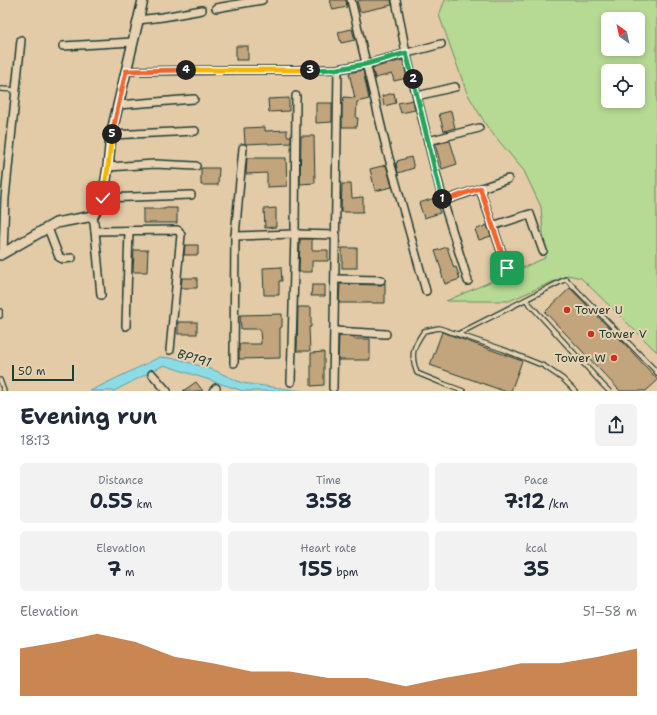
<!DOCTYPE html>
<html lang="en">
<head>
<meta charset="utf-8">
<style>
  :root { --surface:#fff; --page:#f2f2f3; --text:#1f2937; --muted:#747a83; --accent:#b45309 }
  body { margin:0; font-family:"Shantell Sans",sans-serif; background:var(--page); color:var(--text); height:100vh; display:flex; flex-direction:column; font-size:15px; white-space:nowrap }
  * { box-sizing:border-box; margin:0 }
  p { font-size:13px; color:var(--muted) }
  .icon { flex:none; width:22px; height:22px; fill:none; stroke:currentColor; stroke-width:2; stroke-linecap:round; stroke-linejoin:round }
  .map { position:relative; height:391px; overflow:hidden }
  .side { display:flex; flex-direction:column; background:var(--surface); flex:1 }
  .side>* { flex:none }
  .needle { width:26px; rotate:327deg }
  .tools { position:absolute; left:601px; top:12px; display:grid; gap:8px }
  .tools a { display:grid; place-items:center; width:44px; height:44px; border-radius:6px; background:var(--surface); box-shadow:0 2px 6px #0003; font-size:20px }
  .scale { position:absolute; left:12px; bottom:10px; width:62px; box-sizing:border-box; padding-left:4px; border:2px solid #1f3d34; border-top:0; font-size:11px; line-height:14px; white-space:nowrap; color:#1f3d34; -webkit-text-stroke:3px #e8d2b1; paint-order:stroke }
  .pin { position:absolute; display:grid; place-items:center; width:34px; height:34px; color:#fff; margin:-17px; border-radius:8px; box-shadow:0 2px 6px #0006 }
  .km { position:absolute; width:20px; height:20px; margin:-10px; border-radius:50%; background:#222; color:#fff; font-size:11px; line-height:20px; text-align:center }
  .round { display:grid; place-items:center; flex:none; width:42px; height:42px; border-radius:6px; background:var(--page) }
  .overview { display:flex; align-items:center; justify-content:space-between; height:68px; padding:0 20px }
  h1 { font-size:22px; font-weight:700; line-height:30px }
  .figures { display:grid; grid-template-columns:repeat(3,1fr); gap:6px; height:68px; padding:4px 20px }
  .figures div { display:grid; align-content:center; border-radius:6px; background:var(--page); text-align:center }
  .figures b { font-size:20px; font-weight:700 }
  .figures small { font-size:11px; font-weight:400 }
  .figures p { font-size:11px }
  .chart { height:112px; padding:8px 20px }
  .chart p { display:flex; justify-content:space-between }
  .chart svg { width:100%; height:72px; margin-top:4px; fill:var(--accent); opacity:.7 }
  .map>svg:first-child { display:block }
</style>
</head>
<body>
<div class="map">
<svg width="657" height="391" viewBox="0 0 657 391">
  <rect width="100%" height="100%" fill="#e3cba8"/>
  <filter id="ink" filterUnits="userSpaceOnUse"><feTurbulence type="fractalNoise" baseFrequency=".025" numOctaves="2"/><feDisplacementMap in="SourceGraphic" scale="8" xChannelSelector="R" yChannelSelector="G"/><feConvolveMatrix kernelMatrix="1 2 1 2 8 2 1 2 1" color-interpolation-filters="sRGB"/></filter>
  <g filter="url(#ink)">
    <path fill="#b6d993" stroke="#6a8b64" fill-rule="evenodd" d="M445,0H657V352L581,278L568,275L509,301H446L545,258L541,207L524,171L488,128L467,93L439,15ZM608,19H638V49H608ZM608,71H638V101H608Z"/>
    <path fill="#8cdce8" stroke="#609ca0" d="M160,357L178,359L216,371L242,383L302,391H243L164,365L114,391H90Z"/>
    <g fill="#c2a47d" stroke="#1f3d34">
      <path d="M330,0H346L347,7L333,10Z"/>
      <path d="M363,0H391L392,5L360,12L357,1Z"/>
      <path d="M352,29L355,40L341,43L338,32Z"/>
      <rect x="236" y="46" width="12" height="14"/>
      <path d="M403,60L407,78L394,81L392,74L375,78L372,68Z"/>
      <path d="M363,70L369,99L357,102L356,118H358L357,127H342V102H343L344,97L355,98L349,73Z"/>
      <path d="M394,93L396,103L384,106L382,96Z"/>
      <path d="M289,98V111L269,112L268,99Z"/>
      <path d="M413,100L415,110L401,113L398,103Z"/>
      <path d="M316,103H332V122L316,123Z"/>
      <path d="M451,111L455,128L444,131L439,114Z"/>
      <path d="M265,127V131L287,130V136H291V143L268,144V143L245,144L244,128Z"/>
      <path d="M301,136H314L315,183L300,184Z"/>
      <path d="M450,141L457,164L442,169L435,144Z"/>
      <path d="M411,157L414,168L398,173L396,163L398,162L397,161Z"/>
      <path d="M247,158H286L287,186L267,187V173L246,174Z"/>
      <path d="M386,165L392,187L375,191L370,169Z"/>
      <path d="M201,168H219L218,185H201Z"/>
      <path d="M342,184H351L352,198L363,197V212H341Z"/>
      <path d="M435,198L440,213L424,218L419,203Z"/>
      <path d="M165,208H177V223H143V209H165Z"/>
      <path d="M276,208V227L265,228L264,209Z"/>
      <path d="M487,225L491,236L479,240L475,230Z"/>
      <path d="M300,239H312V250H328V261H312V272H299Z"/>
      <path d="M185,245H198V255H184Z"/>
      <path d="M447,247L454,268L456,267L460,279L445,284L441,272H442L435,251Z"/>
      <rect x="342" y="248" width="15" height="20"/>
      <path d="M134,250H148L147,272H133Z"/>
      <path d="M281,267L282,281H279V295H264L263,268Z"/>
      <path d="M182,278H197V288H181Z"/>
      <path d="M385,283V303H339L340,284L381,285Z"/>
      <path d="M312,285H325V296H311Z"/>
      <path d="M570,288L622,341L657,379V381L646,391H620L545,312Z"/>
      <path d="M298,307H311V327H309L310,351H297Z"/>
      <path d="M282,314V327L280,328V358L239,359V344H261L260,329H241L240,315Z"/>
      <rect x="178" y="322" width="19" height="12"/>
      <path d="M442,332L522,361L511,391H504L430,365Z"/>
      <path d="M339,336L354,337V339H370V360H338Z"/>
      <path d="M324,352V385L311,386V353Z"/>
      <path d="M196,382L203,391H183Z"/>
    </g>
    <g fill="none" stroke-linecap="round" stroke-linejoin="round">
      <defs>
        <g id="service">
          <path d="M1,89L16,90"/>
          <path d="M526,300L602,384L609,391"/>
          <path d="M0,311V316"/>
          <path d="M458,334L566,279L655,370L657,373"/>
          <path d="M0,380L4,391"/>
          <path d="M463,391L444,384L417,373C410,354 413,347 424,331L439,328L502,349L544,366L563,379L575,391"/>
        </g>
        <g id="minor">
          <path d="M351,0L387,151L426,291"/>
          <path d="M396,0L406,53L443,201L468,281"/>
          <path d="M216,8L262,0"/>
          <path d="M138,20L163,17L202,10"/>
          <path d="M63,46L133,42"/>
          <path d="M126,71L237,70H296L338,69L366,64L441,44"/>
          <path d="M417,96L455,87"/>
          <path d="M118,105L194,99"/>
          <path d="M111,135L195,131"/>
          <path d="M428,141L479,128"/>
          <path d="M108,167L155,164L196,166"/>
          <path d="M480,189L507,268"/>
          <path d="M103,198L191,195"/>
          <path d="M443,201L508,179"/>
          <path d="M93,216L95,231L177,230L179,231L181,235L170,350"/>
          <path d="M492,226L530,214L543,251"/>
          <path d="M48,228L59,257L63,259L72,258"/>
          <path d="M95,231L101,295"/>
          <path d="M235,236L295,234L336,235"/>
          <path d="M3,253L5,198L21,40"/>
          <path d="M335,279L381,280"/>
          <path d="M126,326L129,231"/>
          <path d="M334,331L386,334"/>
          <path d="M234,363L235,236L243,148"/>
          <path d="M152,374L167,391"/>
          <path d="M291,382L295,234L296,96"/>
          <path d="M333,388L338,69"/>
          <path d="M213,391L216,388"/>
        </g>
        <path id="tertiary" d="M0,255L56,223L93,216L103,198L108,167L111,135L143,0"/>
      </defs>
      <use href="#service" stroke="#1f3d34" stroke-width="6"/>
      <use href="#minor" stroke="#1f3d34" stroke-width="10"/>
      <use href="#tertiary" stroke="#1f3d34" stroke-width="12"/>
      <use href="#service" stroke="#e8d2b1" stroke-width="3.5"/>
      <use href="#minor" stroke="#e8d2b1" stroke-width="7"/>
      <use href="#tertiary" stroke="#e8d2b1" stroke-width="9"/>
    </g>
  </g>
  <g fill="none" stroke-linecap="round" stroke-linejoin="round" filter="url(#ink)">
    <defs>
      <path id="split-1" d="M442,199L443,201L480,188L507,268"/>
      <path id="split-2" d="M413,79L442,199"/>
      <path id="split-3" d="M310,70L338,69L366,64L406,53L413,79"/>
      <path id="split-4" d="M186,70H310"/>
      <path id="split-5" d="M112,134L126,71L186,70"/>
      <path id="split-6" d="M103,198L108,167L112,134"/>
    </defs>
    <use href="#split-1" stroke="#fff" stroke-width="8"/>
    <use href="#split-2" stroke="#fff" stroke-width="8"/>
    <use href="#split-3" stroke="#fff" stroke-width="8"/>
    <use href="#split-4" stroke="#fff" stroke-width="8"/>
    <use href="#split-5" stroke="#fff" stroke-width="8"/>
    <use href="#split-6" stroke="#fff" stroke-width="8"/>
    <use href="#split-1" stroke="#f0652b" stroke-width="5"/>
    <use href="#split-2" stroke="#22a559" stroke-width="5"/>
    <use href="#split-3" stroke="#22a559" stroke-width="5"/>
    <use href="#split-4" stroke="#f5b400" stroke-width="5"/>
    <use href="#split-5" stroke="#f0652b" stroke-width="5"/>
    <use href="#split-6" stroke="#f5b400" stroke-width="5"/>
  </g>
  <g fill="#c8321e" stroke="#e8d2b1" stroke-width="1.5">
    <circle cx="567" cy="310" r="4"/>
    <circle cx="591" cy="334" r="4"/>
    <circle cx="614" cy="358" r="4"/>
  </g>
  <g text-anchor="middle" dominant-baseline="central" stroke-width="4" stroke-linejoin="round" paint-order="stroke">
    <g font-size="12" fill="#1f3d34" stroke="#e8d2b1" text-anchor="start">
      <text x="575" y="310">Tower U</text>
      <text x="599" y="334">Tower V</text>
      <text x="606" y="358" text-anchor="end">Tower W</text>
    </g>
    <g font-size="13" font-style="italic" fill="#24453d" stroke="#e8d2b1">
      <text transform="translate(194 358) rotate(16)">BP191</text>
    </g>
  </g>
</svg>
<div class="tools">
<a><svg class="needle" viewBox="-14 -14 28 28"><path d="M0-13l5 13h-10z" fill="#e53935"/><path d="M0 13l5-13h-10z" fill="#747a83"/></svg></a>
<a><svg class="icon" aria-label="locate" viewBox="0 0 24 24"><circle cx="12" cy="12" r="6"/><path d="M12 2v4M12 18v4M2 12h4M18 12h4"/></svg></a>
</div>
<div class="scale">50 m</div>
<div class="pin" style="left:507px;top:268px;background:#1e9e55"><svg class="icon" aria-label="arrive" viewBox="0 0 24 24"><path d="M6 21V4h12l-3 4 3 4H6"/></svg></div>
<div class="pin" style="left:103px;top:198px;background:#d93025"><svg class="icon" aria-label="check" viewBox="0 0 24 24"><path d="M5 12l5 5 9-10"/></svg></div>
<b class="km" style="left:442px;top:199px">1</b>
<b class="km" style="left:413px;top:79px">2</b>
<b class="km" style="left:310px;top:70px">3</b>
<b class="km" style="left:186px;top:70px">4</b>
<b class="km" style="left:112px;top:134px">5</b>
</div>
<section class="side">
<div class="overview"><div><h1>Evening run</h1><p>18:13</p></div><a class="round"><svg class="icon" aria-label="share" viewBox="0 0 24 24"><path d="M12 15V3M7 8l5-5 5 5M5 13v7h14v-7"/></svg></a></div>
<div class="figures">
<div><p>Distance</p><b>0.55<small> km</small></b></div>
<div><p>Time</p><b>3:58</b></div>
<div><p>Pace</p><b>7:12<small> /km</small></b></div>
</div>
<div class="figures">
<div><p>Elevation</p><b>7<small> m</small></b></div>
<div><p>Heart rate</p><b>155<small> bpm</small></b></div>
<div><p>kcal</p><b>35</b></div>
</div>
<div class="chart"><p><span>Elevation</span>51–58 m</p>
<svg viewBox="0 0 160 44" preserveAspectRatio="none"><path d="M0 44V15L10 11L20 6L30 11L40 20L50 24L60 29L70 29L80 33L90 33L100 38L110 33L120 29L130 24L140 24L150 20L160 15V44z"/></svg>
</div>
</section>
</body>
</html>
